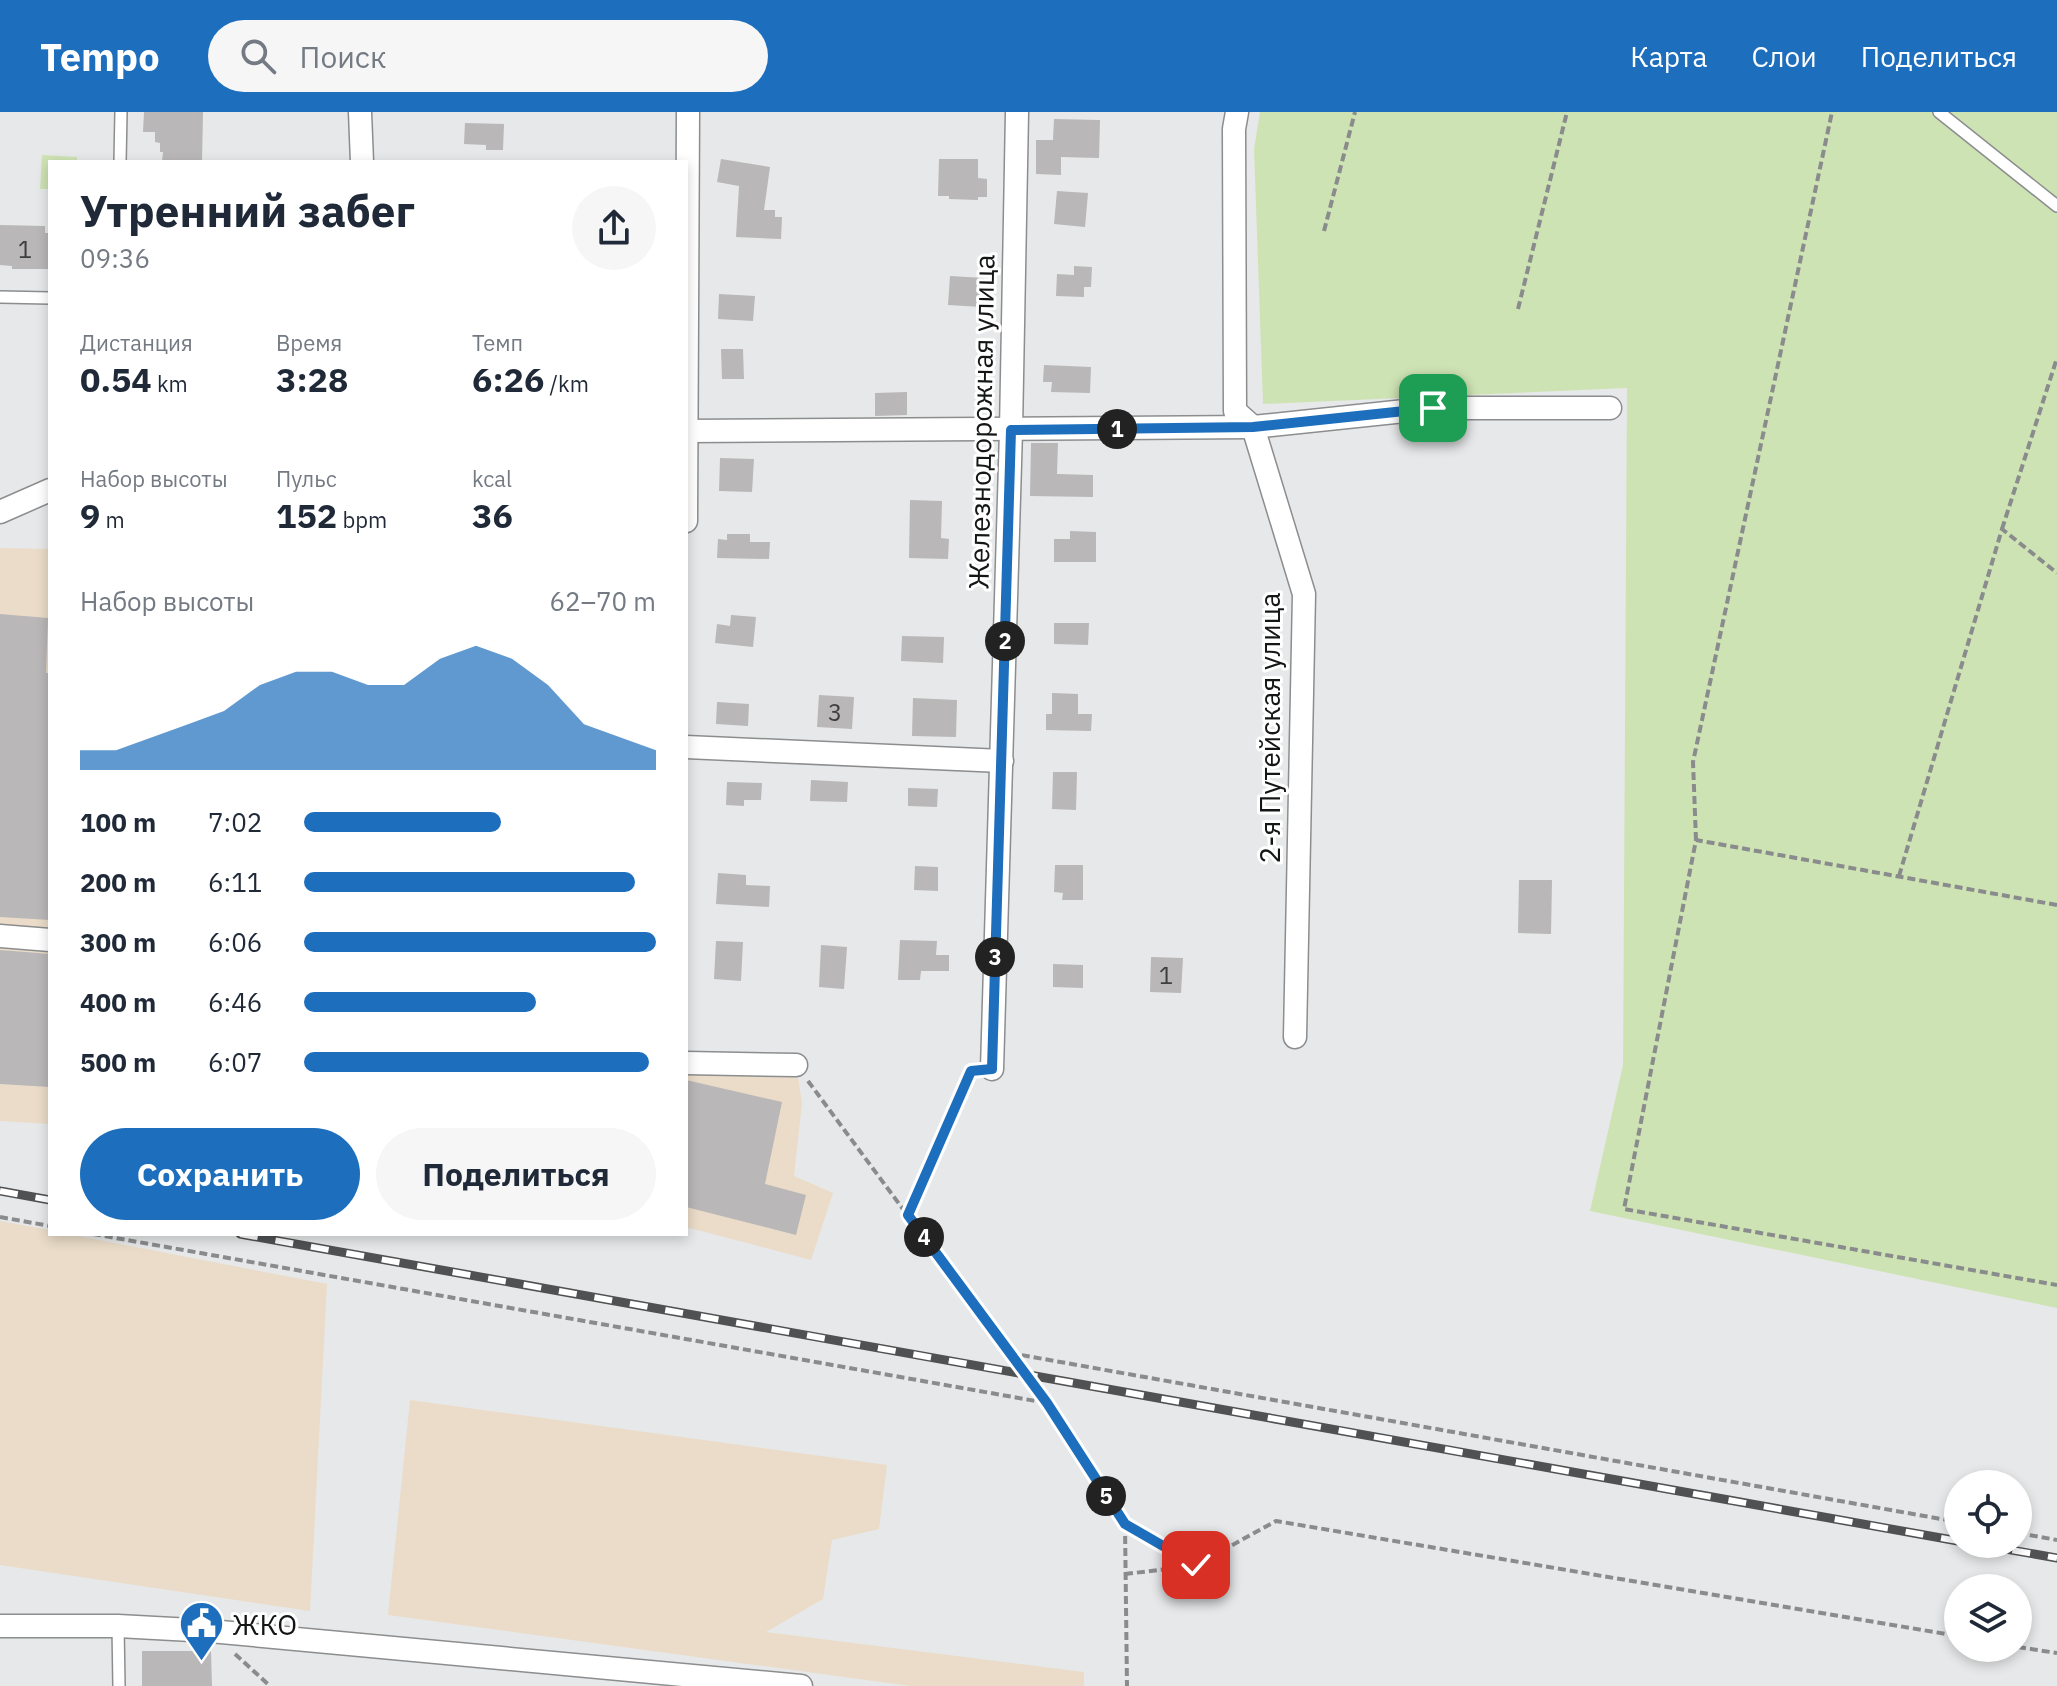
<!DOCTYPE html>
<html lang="ru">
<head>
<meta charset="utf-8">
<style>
  :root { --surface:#fff; --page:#f6f6f7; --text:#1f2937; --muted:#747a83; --accent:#1d6fbd }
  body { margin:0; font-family:"IBM Plex Sans",sans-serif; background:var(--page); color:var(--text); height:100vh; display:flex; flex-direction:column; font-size:30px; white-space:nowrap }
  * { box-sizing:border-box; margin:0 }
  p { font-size:26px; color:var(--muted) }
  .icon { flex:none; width:44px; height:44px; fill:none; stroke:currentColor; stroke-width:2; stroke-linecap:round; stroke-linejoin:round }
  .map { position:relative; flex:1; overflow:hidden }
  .side { position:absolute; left:48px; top:48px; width:640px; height:1076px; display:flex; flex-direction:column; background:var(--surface); border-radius:0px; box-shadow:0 4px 12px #0003 }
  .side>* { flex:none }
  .tools { position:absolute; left:1944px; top:1358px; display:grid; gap:16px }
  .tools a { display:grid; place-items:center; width:88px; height:88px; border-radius:50%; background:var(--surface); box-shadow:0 4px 12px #0003; font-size:40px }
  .pin { position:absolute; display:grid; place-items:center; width:68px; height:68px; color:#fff; margin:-34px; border-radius:16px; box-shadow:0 4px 12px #0006 }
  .km { position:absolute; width:40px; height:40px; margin:-20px; border-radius:50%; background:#222; color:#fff; font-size:22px; line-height:40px; text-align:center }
  .round { display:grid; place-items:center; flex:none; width:84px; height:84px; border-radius:42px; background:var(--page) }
  .summary { display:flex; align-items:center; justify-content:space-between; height:136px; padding:0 32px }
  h1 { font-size:44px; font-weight:700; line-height:60px }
  .metrics { display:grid; grid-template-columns:repeat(3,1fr); gap:12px; height:136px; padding:8px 32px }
  .metrics div { display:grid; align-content:center }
  .metrics b { font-size:34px; font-weight:700 }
  .metrics small { font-size:22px; font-weight:400 }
  .metrics p { font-size:22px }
  .chart { height:224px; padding:16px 32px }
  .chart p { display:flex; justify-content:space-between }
  .chart svg { width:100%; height:144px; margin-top:8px; fill:var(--accent); opacity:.7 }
  .cta { display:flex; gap:16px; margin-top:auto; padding:16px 32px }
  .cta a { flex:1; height:92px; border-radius:48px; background:var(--accent); color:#fff; font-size:32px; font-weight:700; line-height:92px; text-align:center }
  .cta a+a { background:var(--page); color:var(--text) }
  ul { padding:0 32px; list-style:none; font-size:26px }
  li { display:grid; grid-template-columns:128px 96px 1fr; align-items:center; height:60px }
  li i { height:20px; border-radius:10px; background:var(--accent) }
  header { display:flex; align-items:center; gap:48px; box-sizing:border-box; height:112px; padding:0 40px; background:var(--accent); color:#fff }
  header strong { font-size:38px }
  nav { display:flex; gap:44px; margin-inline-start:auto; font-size:28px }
  .search { width:560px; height:72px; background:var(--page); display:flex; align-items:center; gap:20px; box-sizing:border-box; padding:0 28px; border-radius:44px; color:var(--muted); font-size:30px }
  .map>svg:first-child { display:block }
</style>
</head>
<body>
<header>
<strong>Tempo</strong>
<div class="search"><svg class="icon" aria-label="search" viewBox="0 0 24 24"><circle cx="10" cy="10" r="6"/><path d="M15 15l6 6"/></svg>Поиск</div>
<nav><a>Карта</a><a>Слои</a><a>Поделиться</a></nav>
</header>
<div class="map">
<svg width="2057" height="1574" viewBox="0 0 2057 1574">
  <rect width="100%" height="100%" fill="#e7e8e9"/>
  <g fill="#eadcc8">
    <path d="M0,436L50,437V1012L0,1009Z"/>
    <path d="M686,951L796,953L802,991L794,1064L833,1081L811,1148L686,1115Z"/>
    <path d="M0,1109L50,1118V1122H68L327,1172L310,1499L0,1453Z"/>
    <path d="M410,1288L887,1353L879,1417L832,1428L823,1487L766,1520L1084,1560V1574H910L388,1503Z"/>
  </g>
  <g fill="#cee3b4">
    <path d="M1260,0H2057V1196L1590,1099L1623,953L1627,276L1263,292L1254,37Z"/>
    <path d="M42,43L77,45V50H50V77H40Z"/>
  </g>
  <g fill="#b9b7b7">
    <path d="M144,0H203L202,50H162L163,40H160V31L155,30V20H143Z"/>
    <path d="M1054,7L1100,8L1099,46L1061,45V63L1036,62V28H1053Z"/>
    <path d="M465,11L504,12L503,38H486V33L464,32Z"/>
    <path d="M721,47L770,55L764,98H775V105H782L781,127L736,125L739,74L717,70Z"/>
    <path d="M939,47H978V66L987,67V85H978V88L949,87V84H938Z"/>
    <path d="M1057,79L1088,81L1085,115L1054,112Z"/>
    <path d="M0,113L45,114V121H50V157H12V154L0,153Z"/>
    <path d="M1074,154L1092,155L1091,175H1084V185L1056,184L1057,162L1074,163Z"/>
    <path d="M950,164L984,166L982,195L948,193Z"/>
    <path d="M719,182L755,184L753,209L718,207Z"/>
    <path d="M721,237H743L744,267H722Z"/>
    <path d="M1044,253L1091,255L1090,281L1051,280L1052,270H1043Z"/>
    <path d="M907,280V303L875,304V281Z"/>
    <path d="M1031,331H1058L1057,362L1093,363V385L1030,384Z"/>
    <path d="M720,346L754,347L752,380L719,379Z"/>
    <path d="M910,388L942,389L941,426L949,427L948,447L909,446Z"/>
    <path d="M1070,419L1096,420V450H1054V427H1070Z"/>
    <path d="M727,422H750V430H770L769,447L717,446L718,427L727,428Z"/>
    <path d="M0,502L48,506L46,561H50V808L0,805Z"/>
    <path d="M731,503L756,505L753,535L715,531L717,512L730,514Z"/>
    <path d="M1054,511H1089L1088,533L1054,532Z"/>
    <path d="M902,524L944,525L943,551L901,549Z"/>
    <path d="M1052,581L1078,582V602H1092L1091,619L1046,618V602H1052Z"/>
    <path d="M819,583L854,585L852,617L817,615Z"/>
    <path d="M913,586L957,588L956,625L912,624Z"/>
    <path d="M717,590L749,592L748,614L716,612Z"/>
    <path d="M1053,660H1077L1076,698L1052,697Z"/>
    <path d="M811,668L848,670L847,690L810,689Z"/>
    <path d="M727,670L762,671L761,688H744V694L726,693Z"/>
    <path d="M908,676L938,677L937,695L908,694Z"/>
    <path d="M1055,753H1083V788H1062L1063,781L1054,780Z"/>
    <path d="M915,754L938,755V779L914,778Z"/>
    <path d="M718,761L746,763V773L770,774L769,795L716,792Z"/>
    <path d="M1519,768H1552L1551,822L1518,821Z"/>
    <path d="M900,828L937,829L936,843H949V859H921L920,868H898Z"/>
    <path d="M716,829L743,830L741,869L714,867Z"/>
    <path d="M821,833L847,835L844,877L819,875Z"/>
    <path d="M0,838L50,842V975L0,972Z"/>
    <path d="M1151,845L1183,846L1181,881L1150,880Z"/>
    <path d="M1053,852L1083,853V876L1053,875Z"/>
    <path d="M686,968L782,990L765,1072L806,1083L796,1123L686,1095Z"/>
    <path d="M142,1539H211L212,1574H142Z"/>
  </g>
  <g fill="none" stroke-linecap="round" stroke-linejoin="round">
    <defs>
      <g id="service">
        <path d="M1939,0L2057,94"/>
        <path d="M120,50L121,0"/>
        <path d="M0,185L50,186"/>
        <path d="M118,1514L119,1574"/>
      </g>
      <g id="minor">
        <path d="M360,0L362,50"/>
        <path d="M1237,0L1234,17L1235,299L1253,315L1304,482L1295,925"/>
        <path d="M686,319L1253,315L1433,296H1610"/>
        <path d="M0,400L50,378"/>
        <path d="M686,409L688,0"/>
        <path d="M686,635L1002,649"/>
        <path d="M0,824L50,828"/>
        <path d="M686,951L796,953"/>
        <path d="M992,957L1011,318L1017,0"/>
        <path d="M0,1514H118L210,1519L801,1574"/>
      </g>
    </defs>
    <use href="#service" stroke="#8c8d8e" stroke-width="14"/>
    <use href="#minor" stroke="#8c8d8e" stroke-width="25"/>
    <g stroke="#8a8b8c" stroke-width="4" stroke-dasharray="8 4" stroke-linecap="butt">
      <path d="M1324,119L1355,0"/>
      <path d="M1518,197L1567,0"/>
      <path d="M2002,417L2057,246"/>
      <path d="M1696,728L1693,650L1832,0"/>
      <path d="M1899,764L2002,417L2057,461"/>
      <path d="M2057,793L1696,728L1624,1097L2057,1173"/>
      <path d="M808,969L1046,1290"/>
      <path d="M908,1103L971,959"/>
      <path d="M0,1105L50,1114"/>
      <path d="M93,1122L1047,1291L1125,1412L1196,1453L1276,1409L1958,1524"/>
      <path d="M1010,1241L1958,1410"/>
      <path d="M1125,1412L1127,1574"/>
      <path d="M2018,1421L2057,1428"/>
      <path d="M1125,1462L1194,1454"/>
      <path d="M2018,1535L2057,1541"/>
      <path d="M235,1542L270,1574"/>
    </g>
    <use href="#service" stroke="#fff" stroke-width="11"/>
    <use href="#minor" stroke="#fff" stroke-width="22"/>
    <defs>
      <g id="rail">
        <path d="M0,1079L50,1088"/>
        <path d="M240,1122L1958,1429"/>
        <path d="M1977,1432L2057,1446"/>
      </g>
    </defs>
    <use href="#rail" stroke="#505152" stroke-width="9"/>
    <use href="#rail" stroke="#fff" stroke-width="6" stroke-dasharray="18" stroke-linecap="butt"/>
  </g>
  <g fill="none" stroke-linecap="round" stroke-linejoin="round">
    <defs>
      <path id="route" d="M1196,1453L1125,1412L1047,1291L908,1103L971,959L992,957L1011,318L1253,315L1433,296"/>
    </defs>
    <use href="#route" stroke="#fff" stroke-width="16"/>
    <use href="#route" stroke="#1d6fbd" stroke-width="10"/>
  </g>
  <defs>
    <symbol id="civic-pin" viewBox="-11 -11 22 30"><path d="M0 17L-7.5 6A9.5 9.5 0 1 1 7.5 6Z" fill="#1d6fbd" stroke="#fff"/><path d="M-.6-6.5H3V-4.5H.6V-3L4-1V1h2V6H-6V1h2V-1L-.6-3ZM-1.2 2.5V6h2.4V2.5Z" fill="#fff"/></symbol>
  </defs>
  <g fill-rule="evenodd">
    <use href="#civic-pin" x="176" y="1486" width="51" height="69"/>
  </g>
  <g text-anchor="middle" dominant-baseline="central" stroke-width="6" stroke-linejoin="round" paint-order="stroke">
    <g font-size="24" fill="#3d3e3e">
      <text x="25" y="137">1</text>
      <text x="835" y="600">3</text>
      <text x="1166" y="863">1</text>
    </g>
    <g font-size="28" fill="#141515" stroke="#fff">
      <text transform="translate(981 310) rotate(-89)">Железнодорожная улица</text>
      <text transform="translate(1269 616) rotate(-90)">2-я Путейская улица</text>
    </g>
    <g font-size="28" fill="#141515" stroke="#fff" text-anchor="start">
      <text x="232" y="1512">ЖКО</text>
    </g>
  </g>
</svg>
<div class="tools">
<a><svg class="icon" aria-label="locate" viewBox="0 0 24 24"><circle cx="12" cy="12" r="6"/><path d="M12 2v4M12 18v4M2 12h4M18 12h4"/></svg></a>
<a><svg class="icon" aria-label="layers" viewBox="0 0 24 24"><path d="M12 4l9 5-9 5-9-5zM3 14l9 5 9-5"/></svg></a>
</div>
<div class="pin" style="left:1433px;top:296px;background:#1e9e55"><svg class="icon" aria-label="arrive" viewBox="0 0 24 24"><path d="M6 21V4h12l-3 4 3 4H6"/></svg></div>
<div class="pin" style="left:1196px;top:1453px;background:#d93025"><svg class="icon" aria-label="check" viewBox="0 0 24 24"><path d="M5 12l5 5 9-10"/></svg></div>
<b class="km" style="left:1117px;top:317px">1</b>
<b class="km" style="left:1005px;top:529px">2</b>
<b class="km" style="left:995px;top:845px">3</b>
<b class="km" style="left:924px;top:1125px">4</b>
<b class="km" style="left:1106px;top:1384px">5</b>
<section class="side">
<div class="summary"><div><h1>Утренний забег</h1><p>09:36</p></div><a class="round"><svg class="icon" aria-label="share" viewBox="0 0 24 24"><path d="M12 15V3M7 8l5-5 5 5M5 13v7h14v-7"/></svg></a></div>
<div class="metrics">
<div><p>Дистанция</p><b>0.54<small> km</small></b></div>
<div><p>Время</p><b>3:28</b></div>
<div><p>Темп</p><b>6:26<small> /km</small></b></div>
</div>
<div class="metrics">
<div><p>Набор высоты</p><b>9<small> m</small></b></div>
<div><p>Пульс</p><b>152<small> bpm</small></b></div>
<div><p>kcal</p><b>36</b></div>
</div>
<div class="chart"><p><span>Набор высоты</span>62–70 m</p>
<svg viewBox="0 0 160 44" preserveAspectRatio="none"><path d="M0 44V38L10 38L20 34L30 30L40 26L50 18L60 14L70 14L80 18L90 18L100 10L110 6L120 10L130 18L140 30L150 34L160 38V44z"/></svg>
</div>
<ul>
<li><b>100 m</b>7:02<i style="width:56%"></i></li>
<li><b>200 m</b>6:11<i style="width:94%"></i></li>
<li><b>300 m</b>6:06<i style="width:100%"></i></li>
<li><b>400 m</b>6:46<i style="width:66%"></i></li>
<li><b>500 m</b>6:07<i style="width:98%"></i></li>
</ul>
<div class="cta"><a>Сохранить</a><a>Поделиться</a></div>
</section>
</div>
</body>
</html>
